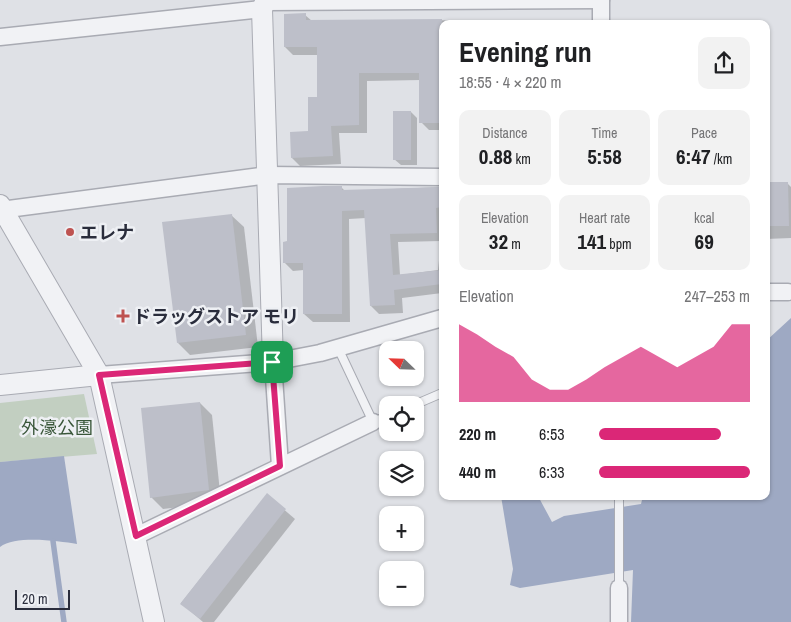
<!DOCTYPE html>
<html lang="en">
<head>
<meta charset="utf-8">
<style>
  :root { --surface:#fff; --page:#f2f2f2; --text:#202124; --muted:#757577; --accent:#db2777 }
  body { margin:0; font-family:"Archivo Narrow","Noto Sans JP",sans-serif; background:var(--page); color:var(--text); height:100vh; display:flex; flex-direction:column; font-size:19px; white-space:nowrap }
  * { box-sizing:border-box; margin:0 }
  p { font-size:16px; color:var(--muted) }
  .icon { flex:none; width:28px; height:28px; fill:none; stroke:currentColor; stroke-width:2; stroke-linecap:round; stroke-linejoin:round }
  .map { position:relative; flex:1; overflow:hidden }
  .sheet { position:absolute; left:439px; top:20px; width:331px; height:480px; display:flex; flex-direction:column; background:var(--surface); border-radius:10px; box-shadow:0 1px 4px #0004 }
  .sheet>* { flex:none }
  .needle { width:32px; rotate:293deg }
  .tools { position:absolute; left:379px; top:341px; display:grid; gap:10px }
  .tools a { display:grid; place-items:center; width:45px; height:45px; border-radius:10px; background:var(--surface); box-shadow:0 1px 4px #0004; font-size:25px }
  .scale { position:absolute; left:15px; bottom:12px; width:55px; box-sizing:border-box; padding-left:5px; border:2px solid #2a2d3c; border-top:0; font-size:14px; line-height:18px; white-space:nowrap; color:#2a2d3c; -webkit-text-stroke:4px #eef0f4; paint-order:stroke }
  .pin { position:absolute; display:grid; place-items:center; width:42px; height:42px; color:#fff; margin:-21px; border-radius:10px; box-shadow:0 2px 8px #0006 }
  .round { display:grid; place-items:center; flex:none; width:52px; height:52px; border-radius:10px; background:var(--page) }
  .summary { display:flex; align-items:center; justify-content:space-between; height:85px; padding:0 20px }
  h1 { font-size:28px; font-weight:800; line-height:38px }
  .stats { display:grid; grid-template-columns:repeat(3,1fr); gap:8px; height:85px; padding:5px 20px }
  .stats div { display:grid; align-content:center; border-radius:10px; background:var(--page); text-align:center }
  .stats b { font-size:21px; font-weight:800 }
  .stats small { font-size:14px; font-weight:400 }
  .stats p { font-size:14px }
  .chart { height:140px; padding:10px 20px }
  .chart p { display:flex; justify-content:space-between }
  .chart svg { width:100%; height:90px; margin-top:5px; fill:var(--accent); opacity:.7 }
  ul { padding:0 20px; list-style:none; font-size:16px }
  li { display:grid; grid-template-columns:80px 60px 1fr; align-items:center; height:38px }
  li i { height:12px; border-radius:6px; background:var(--accent) }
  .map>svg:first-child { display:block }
</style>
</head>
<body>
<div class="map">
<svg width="791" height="622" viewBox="0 0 791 622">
  <rect width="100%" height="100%" fill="#dfe1e6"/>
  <path fill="#c2cfc1" d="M84,394L97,454L0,462V403Z"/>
  <g fill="#9ea9c3">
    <path d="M791,318V622H631L633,570L520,588L510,585L513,569L501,496H538L552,522L564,516L641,504L643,496H766V341Z"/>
    <path d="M64,456L77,544C58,541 16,535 0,547V462Z"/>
  </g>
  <g fill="#0003" fill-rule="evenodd">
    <path d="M305,15L312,21L521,20L525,24H442V130H429L421,122V80L367,81V133H339L341,164L300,166L292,158L309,132L319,98L318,55H293L285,47Z"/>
    <path d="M411,112L417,118V165H401L394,159Z"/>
    <path d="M787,183L791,187V238L766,239V184Z"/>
    <path d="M341,187L345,191L442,187V293L402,298L403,313L379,314L371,306L366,218L349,219L350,322H313L304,314V270L293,271L284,262L288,243ZM441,241L438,270L400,275L398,242Z"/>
    <path d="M231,215L244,227L258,347L190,355L178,343Z"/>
    <path d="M200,403L212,415L221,502L163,509L151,497Z"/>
    <path d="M267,495L295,519L214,622H203L181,603Z"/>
  </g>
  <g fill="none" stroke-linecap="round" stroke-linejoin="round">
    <path stroke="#9ea9c3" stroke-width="5.5" d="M53,541L64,622"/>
  </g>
  <g fill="#bdbfc9">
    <path d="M306,13V20L442,19V123H419V73H359V125L331,126L333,156L291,158L290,132L308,131V97H317V47H284V14Z"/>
    <rect x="393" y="111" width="18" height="49"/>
    <path d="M766,182H788L789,226H766Z"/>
    <path d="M323,186H342V190L442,187V207L436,208L437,233L390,234L393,275L442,270V284L394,290L395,305L370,306L364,210L342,211V314H303V263H283V242L287,241V188Z"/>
    <path d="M232,214L246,335L177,343L162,222Z"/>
    <path d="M200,402L209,490L150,498L141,408Z"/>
    <path d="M267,493L286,509L200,619L180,604Z"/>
  </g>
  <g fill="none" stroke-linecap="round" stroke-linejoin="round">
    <defs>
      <g id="service">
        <path d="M338,348L373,422L388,416"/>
        <path d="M414,405L442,393"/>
        <path d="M619,496V588"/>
      </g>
      <g id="minor">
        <path d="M266,2L601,0"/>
        <path d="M601,24V0"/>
        <path d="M0,37L262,9"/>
        <path d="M0,210L268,175L442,177"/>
        <path d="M766,292H788"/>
        <path d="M273,362L280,466"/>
        <path d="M99,375L273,362L320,353L442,318"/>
        <path d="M136,536L373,422"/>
        <path d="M619,622V588"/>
      </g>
      <g id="tertiary">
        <path d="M266,0L262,9L273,362"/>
        <path d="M0,205L99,375L154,622"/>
        <path d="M0,385L99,375"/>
      </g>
    </defs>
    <use href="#service" stroke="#a9abb3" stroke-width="10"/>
    <use href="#minor" stroke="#a9abb3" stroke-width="19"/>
    <use href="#tertiary" stroke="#a9abb3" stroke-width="22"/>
    <use href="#service" stroke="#f1f2f5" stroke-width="8"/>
    <use href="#minor" stroke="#f1f2f5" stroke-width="16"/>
    <use href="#tertiary" stroke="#f1f2f5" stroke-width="20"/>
  </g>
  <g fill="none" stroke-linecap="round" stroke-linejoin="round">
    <defs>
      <path id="route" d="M272,362L280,466L136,536L99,375Z"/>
    </defs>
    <use href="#route" stroke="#fff" stroke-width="10"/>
    <use href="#route" stroke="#db2777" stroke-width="6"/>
  </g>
  <g fill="#be5351" stroke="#eef0f4" stroke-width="2">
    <circle cx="70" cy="232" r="5"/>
    <path d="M120.5 308.5h5v5h5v5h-5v5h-5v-5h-5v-5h5z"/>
  </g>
  <g text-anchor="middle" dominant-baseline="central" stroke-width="5" stroke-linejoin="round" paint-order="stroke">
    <g font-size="18" font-weight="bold" fill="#2a2d3c" stroke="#eef0f4" text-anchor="start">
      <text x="80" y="232">エレナ</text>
      <text x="133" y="316">ドラッグストア モリ</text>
    </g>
    <g font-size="18" fill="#395639" stroke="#eef0f4">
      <text x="57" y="427">外濠公園</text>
    </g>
  </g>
</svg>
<div class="tools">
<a><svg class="needle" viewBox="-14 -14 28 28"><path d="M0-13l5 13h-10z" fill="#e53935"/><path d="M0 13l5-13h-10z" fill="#757577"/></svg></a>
<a><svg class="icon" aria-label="locate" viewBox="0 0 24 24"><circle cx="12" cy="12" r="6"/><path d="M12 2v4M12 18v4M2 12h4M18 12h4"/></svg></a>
<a><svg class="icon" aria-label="layers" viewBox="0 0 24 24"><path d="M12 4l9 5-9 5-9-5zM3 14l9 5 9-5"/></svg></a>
<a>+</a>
<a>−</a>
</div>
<div class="scale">20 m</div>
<div class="pin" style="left:272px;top:362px;background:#1e9e55"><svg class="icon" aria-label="arrive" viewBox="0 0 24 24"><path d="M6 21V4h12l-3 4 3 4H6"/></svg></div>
<section class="sheet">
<div class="summary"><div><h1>Evening run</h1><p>18:55 · 4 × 220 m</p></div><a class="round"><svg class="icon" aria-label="share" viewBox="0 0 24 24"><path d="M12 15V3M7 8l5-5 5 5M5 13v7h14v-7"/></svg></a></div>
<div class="stats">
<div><p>Distance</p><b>0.88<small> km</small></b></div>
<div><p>Time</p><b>5:58</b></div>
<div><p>Pace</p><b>6:47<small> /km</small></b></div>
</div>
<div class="stats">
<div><p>Elevation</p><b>32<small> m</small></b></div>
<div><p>Heart rate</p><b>141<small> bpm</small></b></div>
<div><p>kcal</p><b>69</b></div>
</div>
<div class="chart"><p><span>Elevation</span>247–253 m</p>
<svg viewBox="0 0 160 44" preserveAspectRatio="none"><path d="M0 44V6L10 11L20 17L30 22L40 33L50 38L60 38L70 33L80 27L90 22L100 17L110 22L120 27L130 22L140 17L150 6L160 6V44z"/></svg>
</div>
<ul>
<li><b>220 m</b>6:53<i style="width:81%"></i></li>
<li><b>440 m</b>6:33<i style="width:100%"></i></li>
</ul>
</section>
</div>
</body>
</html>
